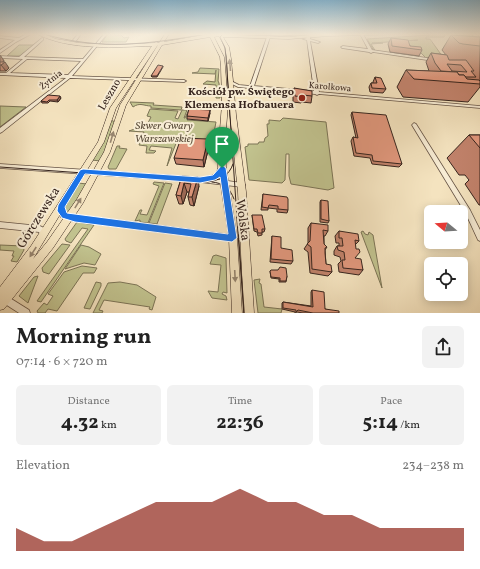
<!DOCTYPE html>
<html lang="en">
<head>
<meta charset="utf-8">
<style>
  :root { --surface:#fff; --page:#f2f2f2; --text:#222; --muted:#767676; --accent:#8f2418 }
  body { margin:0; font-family:Vollkorn,serif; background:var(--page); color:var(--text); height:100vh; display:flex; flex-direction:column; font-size:15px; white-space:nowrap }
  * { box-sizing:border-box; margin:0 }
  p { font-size:13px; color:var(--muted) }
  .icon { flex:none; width:22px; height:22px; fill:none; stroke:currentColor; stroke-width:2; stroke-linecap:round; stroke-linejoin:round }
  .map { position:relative; height:313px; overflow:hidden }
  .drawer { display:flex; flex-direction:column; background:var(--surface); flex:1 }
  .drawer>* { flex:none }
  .needle { width:26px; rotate:288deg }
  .buttons { position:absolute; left:424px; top:205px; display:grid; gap:8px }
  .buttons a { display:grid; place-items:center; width:44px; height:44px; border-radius:6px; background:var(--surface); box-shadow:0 2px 10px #0003; font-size:20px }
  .pin { position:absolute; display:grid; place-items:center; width:34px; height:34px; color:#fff; margin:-41px -17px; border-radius:50% 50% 50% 0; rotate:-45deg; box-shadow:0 0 4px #0007 }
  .pin .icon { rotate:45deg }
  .round { display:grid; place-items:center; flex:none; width:42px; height:42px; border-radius:6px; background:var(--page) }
  .summary { display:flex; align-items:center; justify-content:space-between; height:68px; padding:0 16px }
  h1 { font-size:22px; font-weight:700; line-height:30px }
  .stats { display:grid; grid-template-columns:repeat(3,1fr); gap:6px; height:68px; padding:4px 16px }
  .stats div { display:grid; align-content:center; border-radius:6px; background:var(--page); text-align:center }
  .stats b { font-size:20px; font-weight:700 }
  .stats small { font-size:11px; font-weight:400 }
  .stats p { font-size:11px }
  .chart { height:112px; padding:8px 16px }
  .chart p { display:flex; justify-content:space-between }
  .chart svg { width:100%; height:72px; margin-top:4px; fill:var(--accent); opacity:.7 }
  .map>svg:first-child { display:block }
</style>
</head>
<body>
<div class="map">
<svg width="480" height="313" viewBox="0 0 480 313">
  <rect width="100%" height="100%" fill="#f4e3bf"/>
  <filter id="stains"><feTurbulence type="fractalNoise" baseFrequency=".005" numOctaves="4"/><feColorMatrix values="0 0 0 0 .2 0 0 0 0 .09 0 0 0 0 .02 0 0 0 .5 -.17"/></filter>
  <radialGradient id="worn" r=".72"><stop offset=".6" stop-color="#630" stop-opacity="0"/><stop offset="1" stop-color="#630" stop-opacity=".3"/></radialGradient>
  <g fill="#c1c28e" stroke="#7c7456">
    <path d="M108,34L121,35L124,38L129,37L126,42H102Z"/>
    <path d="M446,34L444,37H426V39H430L445,60L426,58L420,52L407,46L406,41L418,40L372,43H383L371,44L376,52L374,51L367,39Z"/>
    <path d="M19,45H34L20,56H7Z"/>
    <path d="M200,68L219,69L218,81L219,83L220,98H216V85L203,84L207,81L215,82L216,70L215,74L192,73L198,72Z"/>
    <path d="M130,102L154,103L153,105L182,107L181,110L151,108V106C144,106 140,102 133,107Z"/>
    <path d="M191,105L192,106L187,120L216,122L212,143L177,141L167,166L172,148L151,146L149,150L156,151L154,153H146L147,146L139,145L144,132L129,131L140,127L144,129V131L151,117L147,116L150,109L178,111L175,118L178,119L182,110H187L184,118H185Z"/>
    <path d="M0,106L26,107L0,127Z"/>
    <path d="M283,118L326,122L334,188L328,190L291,184L289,176V154H286L285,180L282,183L249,180L245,147L248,146V144H258L259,142H264L265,138L268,136L267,124H269V120L280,121Z"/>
    <path d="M111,120L115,122L108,144L100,161L92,160L105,138Z"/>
    <path d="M117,146H120L119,148L127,149L116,169H109L108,167Z"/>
    <path d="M154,182L164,183L148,223L140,222V220L135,221L140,210H142L140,214L147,215L159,186L153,184Z"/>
    <path d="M78,183L87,184L68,213L66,214L64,209Z"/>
    <path d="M165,183L172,184L157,224L149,223Z"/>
    <path d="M77,222L94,225L41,302L37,301L88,229L82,228L71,243L66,241L65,239Z"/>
    <path d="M363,231L365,234L368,235L369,232L373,235L382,288L361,232Z"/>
    <path d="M62,244L70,245L49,274L43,272L42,268Z"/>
    <path d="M0,245L23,246L24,250L17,262L11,261L14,256H12L14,251L0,250Z"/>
    <path d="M81,245L89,247L101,254L95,265L84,263L65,269Z"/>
    <path d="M216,255L226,258L227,293L223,292L222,294L226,296L227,300L212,298L208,291L218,292L221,265L210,264L213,256Z"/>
    <path d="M82,266L97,268L94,273H83L57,311L48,309L45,313H38L37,311L44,303L47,305L53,296L48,294L64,272Z"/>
    <path d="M38,276L29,300L28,303L19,296L34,277Z"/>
    <path d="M260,279L259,283L261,284L264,307L282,309L281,313H258L254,280Z"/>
    <path d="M96,282L101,283V286L90,309L84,308Z"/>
    <path d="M120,282L137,285L156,297L152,310L149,309L150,307L104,300L99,310L103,311L102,313H93L108,283Z"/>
  </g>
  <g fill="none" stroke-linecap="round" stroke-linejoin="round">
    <defs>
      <g id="minor">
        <path d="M26,34H31L16,42L0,53V50L15,40L0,38V36L19,38Z"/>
        <path d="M78,34H81L76,41H74L73,40Z"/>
        <path d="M104,34H107L72,76L184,80L186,81L184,82L70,78L2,132L0,133V128L66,78L0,75V73H6L23,59L0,58V56L19,57L42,38H43V40L24,57L83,59ZM27,59L81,61L68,75L10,73Z"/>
        <path d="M268,34H271L254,86L314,91L307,40L303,39L307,38L306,37L308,36L310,37V39L320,42L318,43L310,41L319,92L480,106V108L319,94L317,95L315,94L238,87L230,83V81H231L239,85L250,86Z"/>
        <path d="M360,34H363L372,50L434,59L436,60L434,61L373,52L371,53L369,52L342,48L341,47L343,46L368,49Z"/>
        <path d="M197,105L213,106L215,107L213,108L199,107H197Z"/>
        <path d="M414,123L416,124L470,210L480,230V241L478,240L466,214L412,125Z"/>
        <path d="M0,164L205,178C208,177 212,176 215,174C219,171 216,166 224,166L225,168C222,174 221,177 214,179L242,183H244L245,185L244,187H242L200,182L0,168Z"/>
        <path d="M61,204L63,205L66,213L74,215L233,235L235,236L236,238L235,240L233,241L74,221L61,217L58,207L59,205Z"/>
        <path d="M0,222L40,226L44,228L46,235L45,237L43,238L41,237L39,232L0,228Z"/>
        <path d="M5,295L29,310L30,313H19L2,302L1,299L2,296Z"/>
      </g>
      <g id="major">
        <path d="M37,34H44L56,39L79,43L114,45L154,43L156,42L159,43L165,34H169L164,42L209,34L289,37L320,34H406L329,36L289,39L223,37L229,47L231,59L236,115L246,192L254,313H244L238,192L230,115L227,59L225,47L219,36L214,37L224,57L225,66L228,104L225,142L226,167L237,238L242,313H232L229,238L218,167L219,142L222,104L221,66L220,57L210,37L162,45L126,105L110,152L83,203L53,248L4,309L0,310V287L31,246L98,142L110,108L152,46C116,47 70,51 37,34ZM158,45L120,105L104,152L77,199L47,242L33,259L104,142L116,108L157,46Z"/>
        <path d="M471,34H476L480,37V40Z"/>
      </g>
    </defs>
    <use href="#minor" stroke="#665446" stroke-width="1.5"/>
    <use href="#major" stroke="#37251e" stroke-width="1"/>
    <use href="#minor" fill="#f8edd5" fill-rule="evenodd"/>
    <use href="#major" fill="#f4e3bf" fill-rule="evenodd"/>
    <g stroke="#37251e" stroke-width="1">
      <path d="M44,34C100,51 150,44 206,34"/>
      <path d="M223,34L220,37L225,48L226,57L237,218"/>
      <path d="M243,34L281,36L312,34"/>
      <path d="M0,167L208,182C220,180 229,176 233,164"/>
      <path d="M212,182C223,183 230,188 234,199"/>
    </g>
    <path stroke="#37251e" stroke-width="1.5" d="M237,217L244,313"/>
  </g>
  <g fill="#c1826b" stroke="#37251e">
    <path d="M451,35L480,37V87L468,102L403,97L397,87L406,70L429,71L426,62L431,53L446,55L442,50Z"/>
    <path d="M391,38L410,46L422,50L419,56L390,52L388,44Z"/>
    <path d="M0,55L4,61L3,62L9,68L6,71H0Z"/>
    <path d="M163,66V67L157,77H152L151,76Z"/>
    <path d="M375,77L386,89L383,93L370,92L369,87L371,83H373V82Z"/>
    <path d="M294,88L312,96L311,103L302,102L301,103L293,102V94Z"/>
    <path d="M61,98L58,102L50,101L48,103H42L41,101Z"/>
    <path d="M352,112L402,164L399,167L372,164L370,158L354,156L351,141L353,137L356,138L351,115Z"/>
    <path d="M210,113L208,121L187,119V116Z"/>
    <path d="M469,135H480V205H479L465,184L469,180L465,175H459L447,158Z"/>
    <path d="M208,139L209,146L204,167L176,164L174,158Z"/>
    <path d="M182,176L199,186L194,206L190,205L188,197L189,192H187L183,204H179L176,195Z"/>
    <path d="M263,194L288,210L287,213L277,212V209L268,208V210H261Z"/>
    <path d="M321,200L329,221L328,223L320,222V202Z"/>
    <path d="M252,215L265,229L264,232H262V235L258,236L257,232L254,231Z"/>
    <path d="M311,223L328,231L325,236H324V244L327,247L325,250L326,264L332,272L328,276L310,273L308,252L304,249L308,243V228Z"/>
    <path d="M339,231L359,241L355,245V258L363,270L359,275L339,272L338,264L341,261L340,257L334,255V251L337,246H339V243H336L335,236Z"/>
    <path d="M272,236L281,248L293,261L291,264L270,262Z"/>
    <path d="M270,271L287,276L286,282H279V279L271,278Z"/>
    <path d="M312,290L325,309L339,313H303L297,312L295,313V312L282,309V303L283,302L311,306V292Z"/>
  </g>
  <g fill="#9d6a57" stroke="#37251e">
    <path d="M0,55L4,61L0,64Z"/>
    <path d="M5,62L9,68L6,71L1,65Z"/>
    <path d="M60,96L61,98L58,102L57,100Z"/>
    <path d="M210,110V113L208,121V118Z"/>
    <path d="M208,139L209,146L204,167L203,160Z"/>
    <path d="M198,177L199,186L194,206L192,197Z"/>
    <path d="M184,183L187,192L183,204L181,196Z"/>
  </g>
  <g fill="#e0977c" stroke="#37251e" fill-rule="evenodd">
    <path d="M451,35L480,37V46L463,44L459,43Z"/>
    <path d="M391,38L408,40L410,46L421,47L422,50L392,46Z"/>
    <path d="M431,53L447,55L449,60H466L474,71H471L476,77H466L464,75H459L457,72L441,71L435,63ZM447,64L461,65L467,72L452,71Z"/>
    <path d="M0,62H5L1,65H0Z"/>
    <path d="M158,65L163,66L157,76H151Z"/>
    <path d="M406,70L457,72L459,75H464L467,79L479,80L480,81V84L414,79Z"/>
    <path d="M375,77L381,78L386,89L372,88L371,83H377Z"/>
    <path d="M294,88L312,91V96L303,95V97L295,96Z"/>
    <path d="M48,95L60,96L57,100H49L47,102L41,101Z"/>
    <path d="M189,109L210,110L208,118L187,116Z"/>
    <path d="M352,112L386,115L402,164L373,161L372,155L356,153L353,137L358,138Z"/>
    <path d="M469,135H480V148Z"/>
    <path d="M181,138L208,139L203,160L174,158Z"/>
    <path d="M182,176L198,177L192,197H188L191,184L184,183L181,196L176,195Z"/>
    <path d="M263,194L287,197L288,199V210L278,209V206L269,205L268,208L262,207Z"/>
    <path d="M321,200L328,201L329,221L321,219Z"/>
    <path d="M252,215H262L265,229H262V233H258L257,229H254Z"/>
    <path d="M311,223L328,225V231L323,230L324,244L327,247L325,248V253L326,264L331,265L332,272L312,269L311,247L307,244L310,241Z"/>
    <path d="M339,231L358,234L359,241L355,240L356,249H359L360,252L355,258L361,259L363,270L343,268L342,260H345L344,252L338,250L337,246H343L342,238H339Z"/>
    <path d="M272,236L281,237V248L292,250L293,261L271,259Z"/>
    <path d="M280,267L286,268L287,276L286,281H280V278L271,277L270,271L271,270H278Z"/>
    <path d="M312,290L324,292L325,309L339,311V313H313L298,310L296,312V310L283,308V302L313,307Z"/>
  </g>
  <defs><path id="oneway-solid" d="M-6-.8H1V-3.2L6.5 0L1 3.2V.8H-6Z"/></defs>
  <g fill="#96846e">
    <use href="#oneway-solid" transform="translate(230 65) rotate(-95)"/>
    <use href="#oneway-solid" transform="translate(112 137) rotate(-74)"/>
    <use href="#oneway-solid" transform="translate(78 203) rotate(-58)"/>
    <use href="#oneway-solid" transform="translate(33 252) rotate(123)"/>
    <use href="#oneway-solid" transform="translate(235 276) rotate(87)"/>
  </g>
  <linearGradient id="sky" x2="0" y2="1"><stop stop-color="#89b8d3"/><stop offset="0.44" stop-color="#faf2e2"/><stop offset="1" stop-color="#faf2e2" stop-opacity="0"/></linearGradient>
  <rect width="480" height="78" fill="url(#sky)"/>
  <path fill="#1a73e8" stroke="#fff" fill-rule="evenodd" d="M222,165L226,168L237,238L232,242L75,222L62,218L57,211L58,205L80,170L83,169L200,177L213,175ZM85,174L200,183L215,180L220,177L228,234L67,213L65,207Z"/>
  <circle fill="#8f2418" stroke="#f8edd5" stroke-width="1.5" cx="302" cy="98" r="4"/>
  <g text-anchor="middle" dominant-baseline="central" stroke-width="4" stroke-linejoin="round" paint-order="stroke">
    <g font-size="9" fill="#37251e" stroke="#f8edd5">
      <text transform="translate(51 80) rotate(-38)">Żytnia</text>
      <text transform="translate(330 87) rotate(5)">Karolkowa</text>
    </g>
    <g font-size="11" font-weight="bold" fill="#37251e" stroke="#f8edd5" text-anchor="end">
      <text x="294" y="92">Kościół pw. Świętego<tspan x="294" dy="13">Klemensa Hofbauera</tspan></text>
    </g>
    <g font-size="11" fill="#37251e" stroke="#f8edd5">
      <text transform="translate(110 95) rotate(-60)">Leszno</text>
    </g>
    <g font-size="11" font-style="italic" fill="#5a4c3a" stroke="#f8edd5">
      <text x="164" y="126">Skwer Gwary<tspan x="164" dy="13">Warszawskiej</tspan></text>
    </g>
    <g font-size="13" fill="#37251e" stroke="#f8edd5">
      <text transform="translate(39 218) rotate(-58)">Górczewska</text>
      <text transform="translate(242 220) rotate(82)">Wolska</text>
    </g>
  </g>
  <rect width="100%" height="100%" filter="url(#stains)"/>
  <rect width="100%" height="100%" fill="url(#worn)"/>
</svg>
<div class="buttons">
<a><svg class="needle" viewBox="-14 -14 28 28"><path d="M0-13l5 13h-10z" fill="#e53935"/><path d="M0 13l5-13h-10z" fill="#767676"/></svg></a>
<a><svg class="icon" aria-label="locate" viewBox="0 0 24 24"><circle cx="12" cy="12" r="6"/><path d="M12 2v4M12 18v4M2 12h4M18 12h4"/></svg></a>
</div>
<div class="pin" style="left:222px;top:168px;background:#1e9e55"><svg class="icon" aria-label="arrive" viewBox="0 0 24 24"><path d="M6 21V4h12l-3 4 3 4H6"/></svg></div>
</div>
<section class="drawer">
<div class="summary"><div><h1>Morning run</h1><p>07:14 · 6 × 720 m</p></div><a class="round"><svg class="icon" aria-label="share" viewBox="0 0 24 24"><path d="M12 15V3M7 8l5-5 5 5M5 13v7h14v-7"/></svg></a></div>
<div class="stats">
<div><p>Distance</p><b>4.32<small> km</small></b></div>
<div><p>Time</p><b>22:36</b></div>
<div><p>Pace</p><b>5:14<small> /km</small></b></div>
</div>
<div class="chart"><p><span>Elevation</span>234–238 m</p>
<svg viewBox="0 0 160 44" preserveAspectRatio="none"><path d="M0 44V30L10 38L20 38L30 30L40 22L50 14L60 14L70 14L80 6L90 14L100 14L110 22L120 22L130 30L140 30L150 30L160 30V44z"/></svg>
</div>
</section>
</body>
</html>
